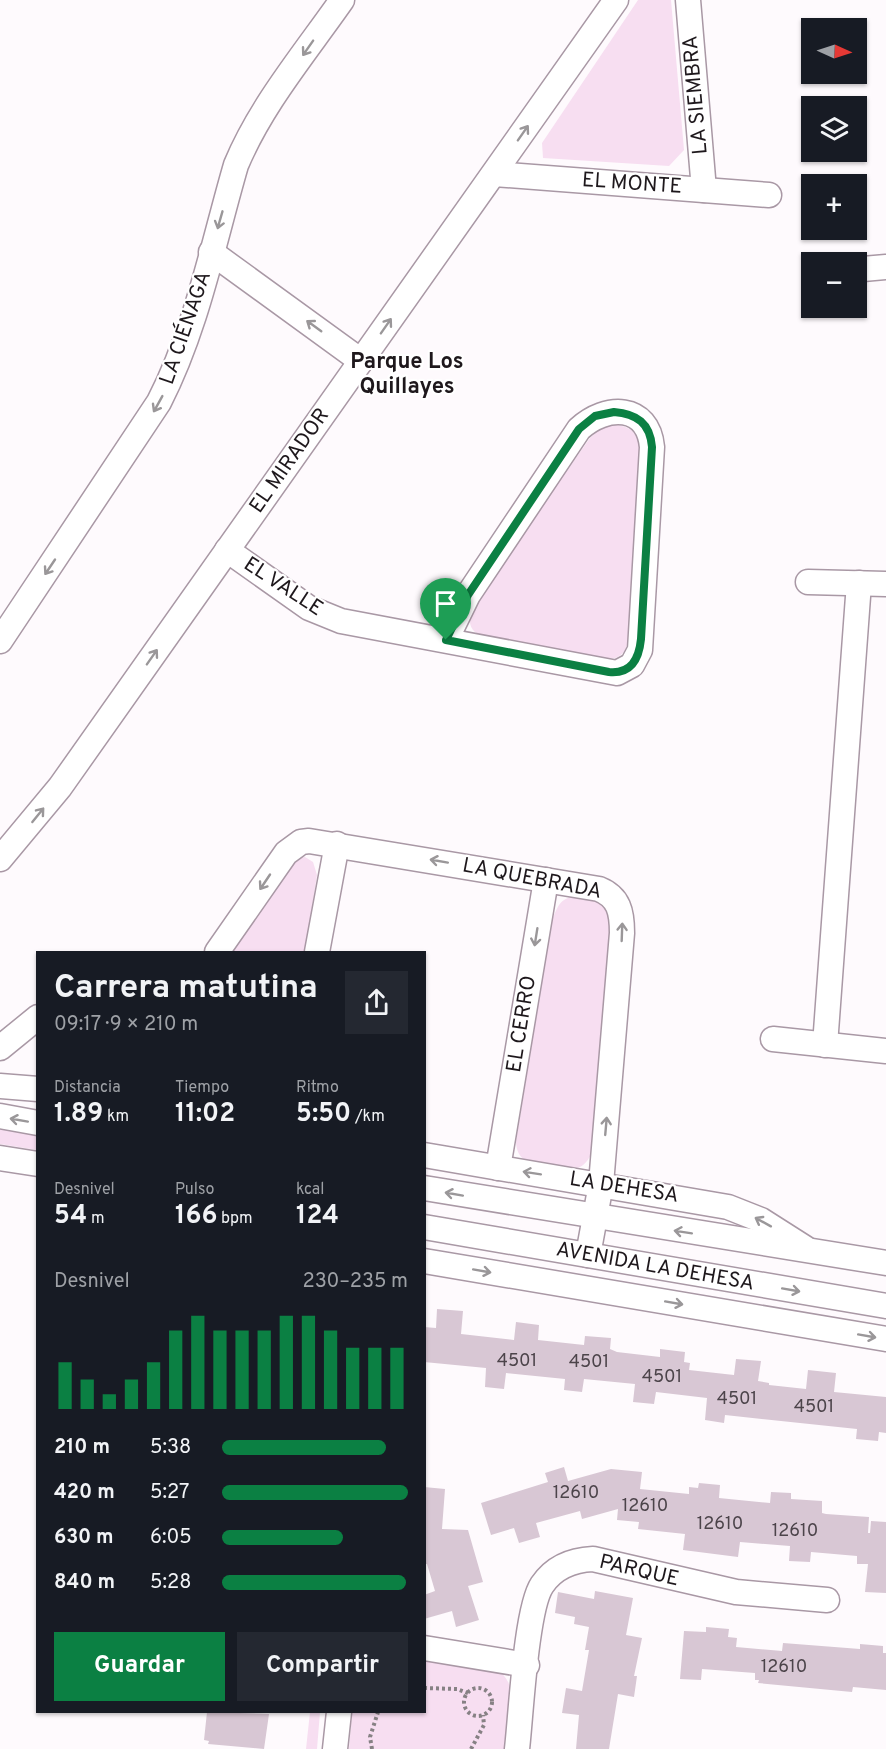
<!DOCTYPE html>
<html lang="es">
<head>
<meta charset="utf-8">
<style>
  :root { --surface:#171b24; --page:#242831; --text:#f1f3f6; --muted:#9ea1a6; --accent:#0b8043 }
  body { margin:0; font-family:Overpass,sans-serif; background:var(--page); color:var(--text); height:100vh; display:flex; flex-direction:column; font-size:22px; white-space:nowrap }
  * { box-sizing:border-box; margin:0 }
  p { font-size:20px; color:var(--muted) }
  .icon { flex:none; width:33px; height:33px; fill:none; stroke:currentColor; stroke-width:2; stroke-linecap:round; stroke-linejoin:round }
  .map { position:relative; flex:1; overflow:hidden }
  .panel { position:absolute; left:36px; top:951px; width:390px; height:762px; display:flex; flex-direction:column; background:var(--surface); border-radius:0px; box-shadow:0 2px 4px #0004 }
  .panel>* { flex:none }
  .needle { width:39px; rotate:93deg }
  .controls { position:absolute; left:801px; top:18px; display:grid; gap:12px }
  .controls a { display:grid; place-items:center; width:66px; height:66px; border-radius:0px; background:var(--surface); box-shadow:0 2px 4px #0004; font-size:30px }
  .pin { position:absolute; display:grid; place-items:center; width:51px; height:51px; color:#fff; margin:-62px -26px; border-radius:50% 50% 50% 0; rotate:-45deg; box-shadow:0 0 6px #0007 }
  .pin .icon { rotate:45deg }
  .round { display:grid; place-items:center; flex:none; width:63px; height:63px; border-radius:0px; background:var(--page) }
  .overview { display:flex; align-items:center; justify-content:space-between; height:102px; padding:0 18px }
  h1 { font-size:33px; font-weight:700; line-height:45px }
  .stats { display:grid; grid-template-columns:repeat(3,1fr); gap:9px; height:102px; padding:6px 18px }
  .stats div { display:grid; align-content:center }
  .stats b { font-size:26px; font-weight:700 }
  .stats small { font-size:16px; font-weight:400 }
  .stats p { font-size:16px }
  .chart { height:168px; padding:12px 18px }
  .chart p { display:flex; justify-content:space-between }
  .chart svg { width:100%; height:108px; margin-top:6px; stroke:var(--accent); stroke-width:6 }
  .primary-button { display:flex; gap:12px; margin-top:auto; padding:12px 18px }
  .primary-button a { flex:1; height:69px; border-radius:0px; background:var(--accent); color:#fff; font-size:24px; font-weight:700; line-height:69px; text-align:center }
  .primary-button a+a { background:var(--page); color:var(--text) }
  ul { padding:0 18px; list-style:none; font-size:20px }
  li { display:grid; grid-template-columns:96px 72px 1fr; align-items:center; height:45px }
  li i { height:15px; border-radius:8px; background:var(--accent) }
  .map>svg:first-child { display:block }
</style>
</head>
<body>
<div class="map">
<svg width="886" height="1749" viewBox="0 0 886 1749">
  <rect width="100%" height="100%" fill="#fefafd"/>
  <g fill="#f7def1">
    <path d="M638,0H671L684,150L669,166L543,158L542,143Z"/>
    <path d="M614,425C629,426 636,431 640,446L628,641C626,653 619,659 607,659L491,640C466,631 467,624 475,600L590,438L601,428Z"/>
    <path d="M305,857L313,862L317,875L305,952H231L289,864L299,858Z"/>
    <path d="M576,896C594,898 606,903 610,922L593,1152C589,1158 586,1164 580,1167C571,1170 530,1165 523,1159C518,1154 516,1148 516,1141L552,920C558,906 560,898 576,896Z"/>
    <path d="M0,1128L37,1134V1150L0,1144Z"/>
    <path d="M425,1658L500,1672C521,1688 509,1726 507,1749H349L352,1712H424Z"/>
    <path d="M310,1712H320L317,1749H306Z"/>
  </g>
  <g fill="#d8c7d4">
    <path d="M437,1309L463,1311L461,1334L514,1340L516,1322L539,1325L538,1340L584,1345L585,1336L611,1338L610,1349L617,1352L660,1357V1349L685,1352L684,1362L690,1363L689,1370L734,1375L736,1359L761,1361L758,1381L769,1383V1385L806,1389L808,1370L836,1373L834,1392L886,1397V1433L879,1432L878,1441L856,1439L857,1429L725,1415L724,1423L705,1420L707,1398L656,1392L654,1404L633,1402L635,1384L584,1379L582,1392L564,1390L565,1379L506,1373L504,1389L485,1387L486,1368L424,1362V1327L436,1328Z"/>
    <path d="M564,1467L568,1481L611,1469L642,1472L640,1489L689,1494V1487L698,1488L699,1483L720,1485L719,1498L770,1503L771,1492L791,1493V1499L822,1501V1513L826,1514L869,1517L868,1533H870L871,1521L886,1522V1593L865,1592L868,1564H857V1556L811,1552L810,1562L789,1561L790,1546L740,1542L738,1557L683,1550L685,1534L638,1529L639,1522L617,1520L618,1509L582,1519L580,1511L536,1523L540,1537L519,1543L514,1528L491,1535L481,1503L548,1482L545,1473Z"/>
    <path d="M424,1487L445,1489L442,1529L468,1530L483,1582L468,1586L479,1620L456,1627L452,1611L424,1619V1595L435,1591L427,1564H424Z"/>
    <path d="M595,1591L633,1598L626,1635L642,1638L634,1676H637L634,1697L618,1694L609,1749H576L579,1715L562,1713L566,1688L582,1691L589,1650H585L589,1627L574,1624L575,1617L555,1613L558,1592L594,1599Z"/>
    <path d="M706,1627L729,1629L728,1637L737,1638L736,1647L782,1651L783,1643L860,1649V1644L883,1646V1653H886V1690L853,1687L852,1692L758,1683L759,1680H755V1673L702,1669L701,1680L680,1679L684,1631L706,1632Z"/>
    <path d="M207,1712L269,1714L264,1749L208,1744L209,1741L204,1740Z"/>
  </g>
  <g fill="none" stroke-linecap="round" stroke-linejoin="round">
    <defs>
      <g id="minor">
        <path d="M688,0L704,190"/>
        <path d="M494,174L769,195"/>
        <path d="M211,252L361,361"/>
        <path d="M863,269L886,267"/>
        <path d="M227,550L309,608L341,621L617,673L632,665L640,650L652,447C648,404 606,404 579,429L468,595L446,640"/>
        <path d="M808,582L886,584"/>
        <path d="M0,641L159,402C197,328 213,244 236,165C261,105 305,53 342,0"/>
        <path d="M0,859L60,787L616,0"/>
        <path d="M217,952L286,853L301,842L309,841L599,889C619,897 622,912 622,933L601,1184L588,1255"/>
        <path d="M317,952L337,844"/>
        <path d="M773,1039L886,1051"/>
        <path d="M825,1045L859,583"/>
        <path d="M0,1048L38,1017"/>
        <path d="M0,1086L38,1089"/>
        <path d="M0,1116L38,1123"/>
        <path d="M424,1155L728,1207L761,1220L805,1248"/>
        <path d="M0,1158L38,1164"/>
        <path d="M498,1168L546,880"/>
        <path d="M424,1188L886,1263"/>
        <path d="M424,1227L886,1306"/>
        <path d="M424,1261L886,1339"/>
        <path d="M424,1648L527,1665"/>
        <path d="M335,1749L339,1712"/>
        <path d="M517,1749C521,1715 526,1609 542,1585C554,1567 572,1560 593,1559L736,1592L827,1600"/>
      </g>
    </defs>
    <use href="#minor" stroke="#a998a5" stroke-width="27"/>
    <g stroke="#868184" stroke-width="4" stroke-dasharray="3 3" stroke-linecap="butt">
      <path d="M424,1688L457,1689L468,1693"/>
      <circle cx="478" cy="1702" r="14"/>
      <path d="M372,1749L370,1737L378,1712"/>
      <path d="M471,1749L484,1725L483,1715"/>
    </g>
    <use href="#minor" stroke="#fff" stroke-width="24"/>
  </g>
  <defs><path id="oneway-shaft" d="M-6 0H5M1.5-3L5.5 0L1.5 3" fill="none" stroke-width="1.6" stroke-linecap="round" stroke-linejoin="round" transform="scale(1.5)"/></defs>
  <g stroke="#9a9799">
    <use href="#oneway-shaft" transform="translate(308 48) rotate(125)"/>
    <use href="#oneway-shaft" transform="translate(523 133) rotate(-55)"/>
    <use href="#oneway-shaft" transform="translate(220 220) rotate(106)"/>
    <use href="#oneway-shaft" transform="translate(314 326) rotate(-144)"/>
    <use href="#oneway-shaft" transform="translate(386 326) rotate(-55)"/>
    <use href="#oneway-shaft" transform="translate(158 404) rotate(119)"/>
    <use href="#oneway-shaft" transform="translate(50 567) rotate(124)"/>
    <use href="#oneway-shaft" transform="translate(152 657) rotate(-55)"/>
    <use href="#oneway-shaft" transform="translate(38 815) rotate(-51)"/>
    <use href="#oneway-shaft" transform="translate(439 861) rotate(-170)"/>
    <use href="#oneway-shaft" transform="translate(265 882) rotate(124)"/>
    <use href="#oneway-shaft" transform="translate(622 932) rotate(-88)"/>
    <use href="#oneway-shaft" transform="translate(536 937) rotate(99)"/>
    <use href="#oneway-shaft" transform="translate(19 1120) rotate(-170)"/>
    <use href="#oneway-shaft" transform="translate(606 1126) rotate(-85)"/>
    <use href="#oneway-shaft" transform="translate(532 1173) rotate(-171)"/>
    <use href="#oneway-shaft" transform="translate(454 1194) rotate(-170)"/>
    <use href="#oneway-shaft" transform="translate(763 1222) rotate(-151)"/>
    <use href="#oneway-shaft" transform="translate(683 1232) rotate(-171)"/>
    <use href="#oneway-shaft" transform="translate(482 1271) rotate(10)"/>
    <use href="#oneway-shaft" transform="translate(791 1290) rotate(10)"/>
    <use href="#oneway-shaft" transform="translate(674 1303) rotate(10)"/>
    <use href="#oneway-shaft" transform="translate(867 1336) rotate(10)"/>
  </g>
  <g fill="none" stroke-linecap="round" stroke-linejoin="round">
    <defs>
      <path id="route" d="M614,412C637,414 650,423 652,447L641,639C639,659 631,674 609,672L446,640L468,595L579,429L595,416Z"/>
    </defs>
    <use href="#route" stroke="#fff" stroke-width="12"/>
    <use href="#route" stroke="#0b8043" stroke-width="8"/>
  </g>
  <g text-anchor="middle" dominant-baseline="central" stroke-width="4.5" stroke-linejoin="round" paint-order="stroke">
    <g font-size="18" fill="#4c444a">
      <text x="517" y="1361">4501</text>
      <text x="589" y="1362">4501</text>
      <text x="662" y="1377">4501</text>
      <text x="737" y="1399">4501</text>
      <text x="814" y="1407">4501</text>
      <text x="576" y="1493">12610</text>
      <text x="645" y="1506">12610</text>
      <text x="720" y="1524">12610</text>
      <text x="795" y="1531">12610</text>
      <text x="784" y="1667">12610</text>
    </g>
    <g font-size="21" fill="#1e181c" stroke="#fff">
      <text transform="translate(696 95) rotate(-95)">LA SIEMBRA</text>
      <text transform="translate(632 184) rotate(4)">EL MONTE</text>
      <text transform="translate(186 328) rotate(-71)">LA CIÉNAGA</text>
      <text transform="translate(290 461) rotate(-55)">EL MIRADOR</text>
      <text transform="translate(283 587) rotate(33)">EL VALLE</text>
      <text transform="translate(532 879) rotate(11)">LA QUEBRADA</text>
      <text transform="translate(522 1024) rotate(-81)">EL CERRO</text>
      <text transform="translate(624 1188) rotate(9)">LA DEHESA</text>
      <text transform="translate(655 1267) rotate(10)">AVENIDA LA DEHESA</text>
      <text transform="translate(639 1571) rotate(13)">PARQUE</text>
    </g>
    <g font-size="22" font-weight="bold" fill="#1e181c" stroke="#fff">
      <text x="407" y="362">Parque Los<tspan x="407" dy="25">Quillayes</tspan></text>
    </g>
  </g>
</svg>
<div class="controls">
<a><svg class="needle" viewBox="-14 -14 28 28"><path d="M0-13l5 13h-10z" fill="#e53935"/><path d="M0 13l5-13h-10z" fill="#9ea1a6"/></svg></a>
<a><svg class="icon" aria-label="layers" viewBox="0 0 24 24"><path d="M12 4l9 5-9 5-9-5zM3 14l9 5 9-5"/></svg></a>
<a>+</a>
<a>−</a>
</div>
<div class="pin" style="left:446px;top:640px;background:#1e9e55"><svg class="icon" aria-label="arrive" viewBox="0 0 24 24"><path d="M6 21V4h12l-3 4 3 4H6"/></svg></div>
<section class="panel">
<div class="overview"><div><h1>Carrera matutina</h1><p>09:17 · 9 × 210 m</p></div><a class="round"><svg class="icon" aria-label="share" viewBox="0 0 24 24"><path d="M12 15V3M7 8l5-5 5 5M5 13v7h14v-7"/></svg></a></div>
<div class="stats">
<div><p>Distancia</p><b>1.89<small> km</small></b></div>
<div><p>Tiempo</p><b>11:02</b></div>
<div><p>Ritmo</p><b>5:50<small> /km</small></b></div>
</div>
<div class="stats">
<div><p>Desnivel</p><b>54<small> m</small></b></div>
<div><p>Pulso</p><b>166<small> bpm</small></b></div>
<div><p>kcal</p><b>124</b></div>
</div>
<div class="chart"><p><span>Desnivel</span>230–235 m</p>
<svg viewBox="0 0 160 44" preserveAspectRatio="none"><path d="M5 44V25M15 44V32M25 44V38M35 44V32M45 44V25M55 44V12M65 44V6M75 44V12M85 44V12M95 44V12M105 44V6M115 44V6M125 44V12M135 44V19M145 44V19M155 44V19"/></svg>
</div>
<ul>
<li><b>210 m</b>5:38<i style="width:88%"></i></li>
<li><b>420 m</b>5:27<i style="width:100%"></i></li>
<li><b>630 m</b>6:05<i style="width:65%"></i></li>
<li><b>840 m</b>5:28<i style="width:99%"></i></li>
</ul>
<div class="primary-button"><a>Guardar</a><a>Compartir</a></div>
</section>
</div>
</body>
</html>
